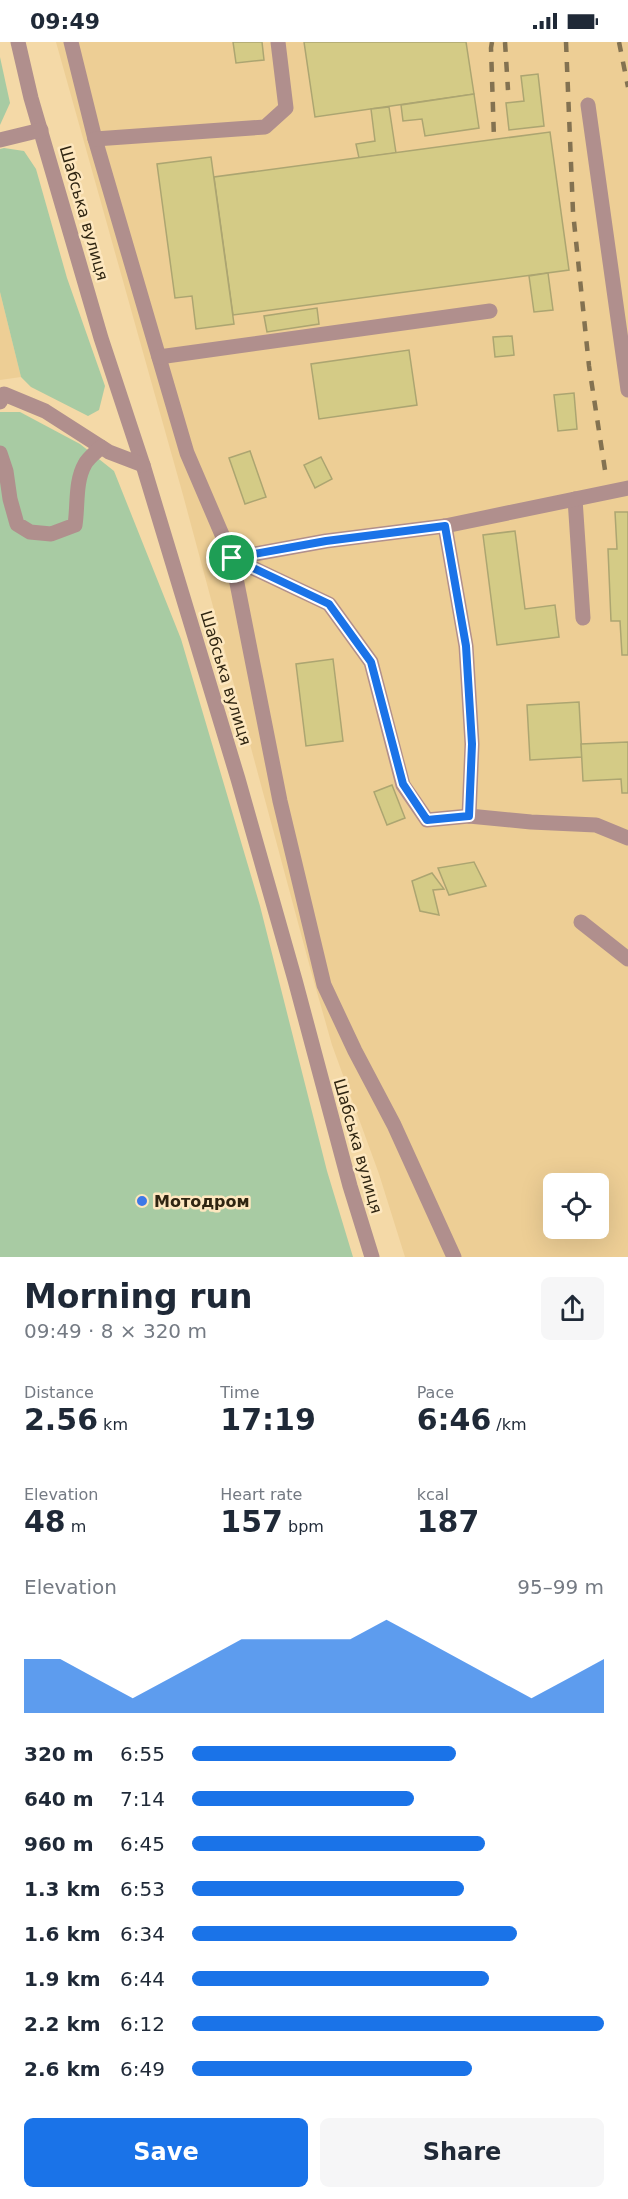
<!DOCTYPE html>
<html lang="en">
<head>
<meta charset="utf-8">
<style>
  :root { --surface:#fff; --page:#f6f6f7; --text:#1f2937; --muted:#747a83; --accent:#1a73e8 }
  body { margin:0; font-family:"DejaVu Sans",sans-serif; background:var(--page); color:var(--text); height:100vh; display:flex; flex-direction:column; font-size:22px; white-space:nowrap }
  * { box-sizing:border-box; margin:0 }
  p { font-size:20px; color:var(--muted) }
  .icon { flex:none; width:33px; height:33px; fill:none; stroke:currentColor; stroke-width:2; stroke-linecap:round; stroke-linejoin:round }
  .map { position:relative; height:1215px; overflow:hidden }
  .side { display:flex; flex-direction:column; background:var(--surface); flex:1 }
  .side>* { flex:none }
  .controls { position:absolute; left:543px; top:1131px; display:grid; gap:12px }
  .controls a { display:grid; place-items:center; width:66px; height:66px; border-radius:9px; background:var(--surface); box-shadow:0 6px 24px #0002; font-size:30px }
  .pin { position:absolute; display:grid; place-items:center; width:51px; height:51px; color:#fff; margin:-26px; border:3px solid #fff; border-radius:50%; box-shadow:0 2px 6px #0007 }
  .round { display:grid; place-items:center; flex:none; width:63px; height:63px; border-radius:9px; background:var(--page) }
  .headline { display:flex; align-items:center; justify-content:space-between; height:102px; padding:0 24px }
  h1 { font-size:33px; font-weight:800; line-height:45px }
  .stats { display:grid; grid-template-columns:repeat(3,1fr); gap:9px; height:102px; padding:6px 24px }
  .stats div { display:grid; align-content:center }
  .stats b { font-size:30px; font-weight:800 }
  .stats small { font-size:16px; font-weight:400 }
  .stats p { font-size:16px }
  .chart { height:168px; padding:12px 24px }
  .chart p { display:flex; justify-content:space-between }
  .chart svg { width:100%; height:108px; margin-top:6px; fill:var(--accent); opacity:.7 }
  .cta { display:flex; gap:12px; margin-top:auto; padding:12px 24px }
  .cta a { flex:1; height:69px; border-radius:9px; background:var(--accent); color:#fff; font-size:24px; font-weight:800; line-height:69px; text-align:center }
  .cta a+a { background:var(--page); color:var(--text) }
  ul { padding:0 24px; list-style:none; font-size:20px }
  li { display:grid; grid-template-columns:96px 72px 1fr; align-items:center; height:45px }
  li i { height:15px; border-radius:8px; background:var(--accent) }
  .status { display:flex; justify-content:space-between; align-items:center; height:42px; padding:0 30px; background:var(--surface); direction:ltr }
  .status svg { height:16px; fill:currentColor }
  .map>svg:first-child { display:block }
</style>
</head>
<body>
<div class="status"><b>09:49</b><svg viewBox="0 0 49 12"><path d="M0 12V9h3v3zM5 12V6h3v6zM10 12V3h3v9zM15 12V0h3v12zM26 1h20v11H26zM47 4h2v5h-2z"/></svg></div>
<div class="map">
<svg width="628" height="1215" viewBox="0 0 628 1215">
  <rect width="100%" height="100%" fill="#f4d9a7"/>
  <g fill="#edce95" fill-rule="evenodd">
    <path d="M56,0H628V1215H405L379,1132L332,1003L311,929L183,453ZM554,1142H598V1186H554Z"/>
    <path d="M0,250L21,335L0,338Z"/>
  </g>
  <g fill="#a8cba3">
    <path d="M0,15L10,61L0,83Z"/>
    <path d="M4,106L24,109L36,127L67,236L105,344L99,368L88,374L31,345L21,335L0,250V107Z"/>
    <path d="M0,370H20L80,402L114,429L181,597L260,864L327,1129L353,1215H0Z"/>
  </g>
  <g fill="#d4cb86" stroke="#aca571" stroke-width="1.5">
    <path d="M233,0H262L264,18L236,21Z"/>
    <path d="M304,0H466L474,52L315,75Z"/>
    <path d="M538,32L544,84L509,88L506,61L524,59L521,34Z"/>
    <path d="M474,52L479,86L425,94L422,77L403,79L401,63Z"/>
    <path d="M389,65L396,111L359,116L356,102L375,99L371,67Z"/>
    <path d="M550,90L569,228L233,273L214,135Z"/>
    <path d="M211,115L234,282L196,287L192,254L175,256L157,122Z"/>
    <path d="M548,231L553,268L534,270L529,234Z"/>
    <path d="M317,266L319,282L267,290L264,274Z"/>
    <path d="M512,294L514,313L495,315L493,295Z"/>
    <path d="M409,308L417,363L319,377L311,322Z"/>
    <path d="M574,351L577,387L558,389L554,353Z"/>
    <path d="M250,409L266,455L245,462L229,416Z"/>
    <path d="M321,415L332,437L315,446L304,423Z"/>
    <path d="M615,470H628V613H622L620,579H611L608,507H617Z"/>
    <path d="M515,489L525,567L555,563L559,595L497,603L483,493Z"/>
    <path d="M333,617L343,699L306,704L296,622Z"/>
    <path d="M579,660L582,715L530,718L527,663Z"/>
    <path d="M628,700V751H622L621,737L583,739L581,702Z"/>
    <path d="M392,743L405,776L387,783L374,750Z"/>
    <path d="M474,820L486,844L449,853L438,826Z"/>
    <path d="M432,831L444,847L433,848L439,873L420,869L412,839Z"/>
  </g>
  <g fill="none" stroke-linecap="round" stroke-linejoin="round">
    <g stroke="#b08f8d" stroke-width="15">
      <path d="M18,0L31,56L101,296L143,423L238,737L295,938L350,1144L372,1215"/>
      <path d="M71,0L95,97L187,411L232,516L329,562L371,620L403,743L427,778L469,774L531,780L596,783L628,796"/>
      <path d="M588,63L628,348"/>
      <path d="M95,97L265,85L286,66L278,0"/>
      <path d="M0,98L41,88"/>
      <path d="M159,315L490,269"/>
      <path d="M0,360L4,352L45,369L109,410L143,423"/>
      <path d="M0,411L6,429L10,457L17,482L30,490L51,492L75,483C78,464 75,439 85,422C88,416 96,410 101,405"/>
      <path d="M575,457L583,576"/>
      <path d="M445,484L466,604L472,702L469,774"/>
      <path d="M581,880L628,917"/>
      <path d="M454,1215L394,1083L355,1009L324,943L280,759L232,516L326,499L445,484L628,446"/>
    </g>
    <g stroke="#837251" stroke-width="4.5" stroke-dasharray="10 10" stroke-linecap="butt">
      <path d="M492,0L491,6L494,97"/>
      <path d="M505,0L508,48"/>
      <path d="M566,0L573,170L589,324L605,428"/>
      <path d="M619,0L628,45"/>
    </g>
  </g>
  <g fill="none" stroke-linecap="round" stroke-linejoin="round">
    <defs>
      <path id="route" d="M445,484L466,604L472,702L469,774L427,778L403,742L371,620L329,562L232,516L326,499Z"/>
    </defs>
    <use href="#route" stroke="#fff" stroke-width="12"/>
    <use href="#route" stroke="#1a73e8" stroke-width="8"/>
  </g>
  <circle fill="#3e78e8" stroke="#fde7bf" stroke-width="2" cx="142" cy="1159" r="6"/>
  <g text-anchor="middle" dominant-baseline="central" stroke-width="5" stroke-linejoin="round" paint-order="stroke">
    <g font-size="16" fill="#2f2511" stroke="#fde7bf">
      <text transform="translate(84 171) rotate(74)">Шабська вулиця</text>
      <text transform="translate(226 636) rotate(73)">Шабська вулиця</text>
      <text transform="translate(358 1104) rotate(74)">Шабська вулиця</text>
    </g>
    <g font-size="16" font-weight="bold" fill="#2f2511" stroke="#fde7bf" text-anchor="start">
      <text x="154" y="1159">Мотодром</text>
    </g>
  </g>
</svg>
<div class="controls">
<a><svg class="icon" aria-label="locate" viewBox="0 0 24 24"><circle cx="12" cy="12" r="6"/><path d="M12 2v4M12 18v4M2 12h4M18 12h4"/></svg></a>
</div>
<div class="pin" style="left:232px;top:516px;background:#1e9e55"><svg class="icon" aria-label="arrive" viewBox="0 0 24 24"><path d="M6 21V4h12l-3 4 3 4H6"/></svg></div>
</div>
<section class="side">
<div class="headline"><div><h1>Morning run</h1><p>09:49 · 8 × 320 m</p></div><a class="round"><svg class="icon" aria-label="share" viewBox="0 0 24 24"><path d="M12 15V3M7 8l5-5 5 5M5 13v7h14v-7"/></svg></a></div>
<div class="stats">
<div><p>Distance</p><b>2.56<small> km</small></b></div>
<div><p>Time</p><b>17:19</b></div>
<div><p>Pace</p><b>6:46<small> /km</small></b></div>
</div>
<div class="stats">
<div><p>Elevation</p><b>48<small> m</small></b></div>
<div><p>Heart rate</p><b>157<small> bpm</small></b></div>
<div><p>kcal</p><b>187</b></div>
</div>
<div class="chart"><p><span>Elevation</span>95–99 m</p>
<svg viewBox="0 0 160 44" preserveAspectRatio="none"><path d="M0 44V22L10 22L20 30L30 38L40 30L50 22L60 14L70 14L80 14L90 14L100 6L110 14L120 22L130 30L140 38L150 30L160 22V44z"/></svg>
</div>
<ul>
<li><b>320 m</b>6:55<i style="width:64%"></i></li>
<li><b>640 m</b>7:14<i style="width:54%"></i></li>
<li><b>960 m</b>6:45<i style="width:71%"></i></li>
<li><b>1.3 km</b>6:53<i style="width:66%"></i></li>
<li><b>1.6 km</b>6:34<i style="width:79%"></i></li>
<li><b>1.9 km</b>6:44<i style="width:72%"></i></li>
<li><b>2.2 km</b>6:12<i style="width:100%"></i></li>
<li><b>2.6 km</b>6:49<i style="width:68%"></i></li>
</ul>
<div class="cta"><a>Save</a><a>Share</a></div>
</section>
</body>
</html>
